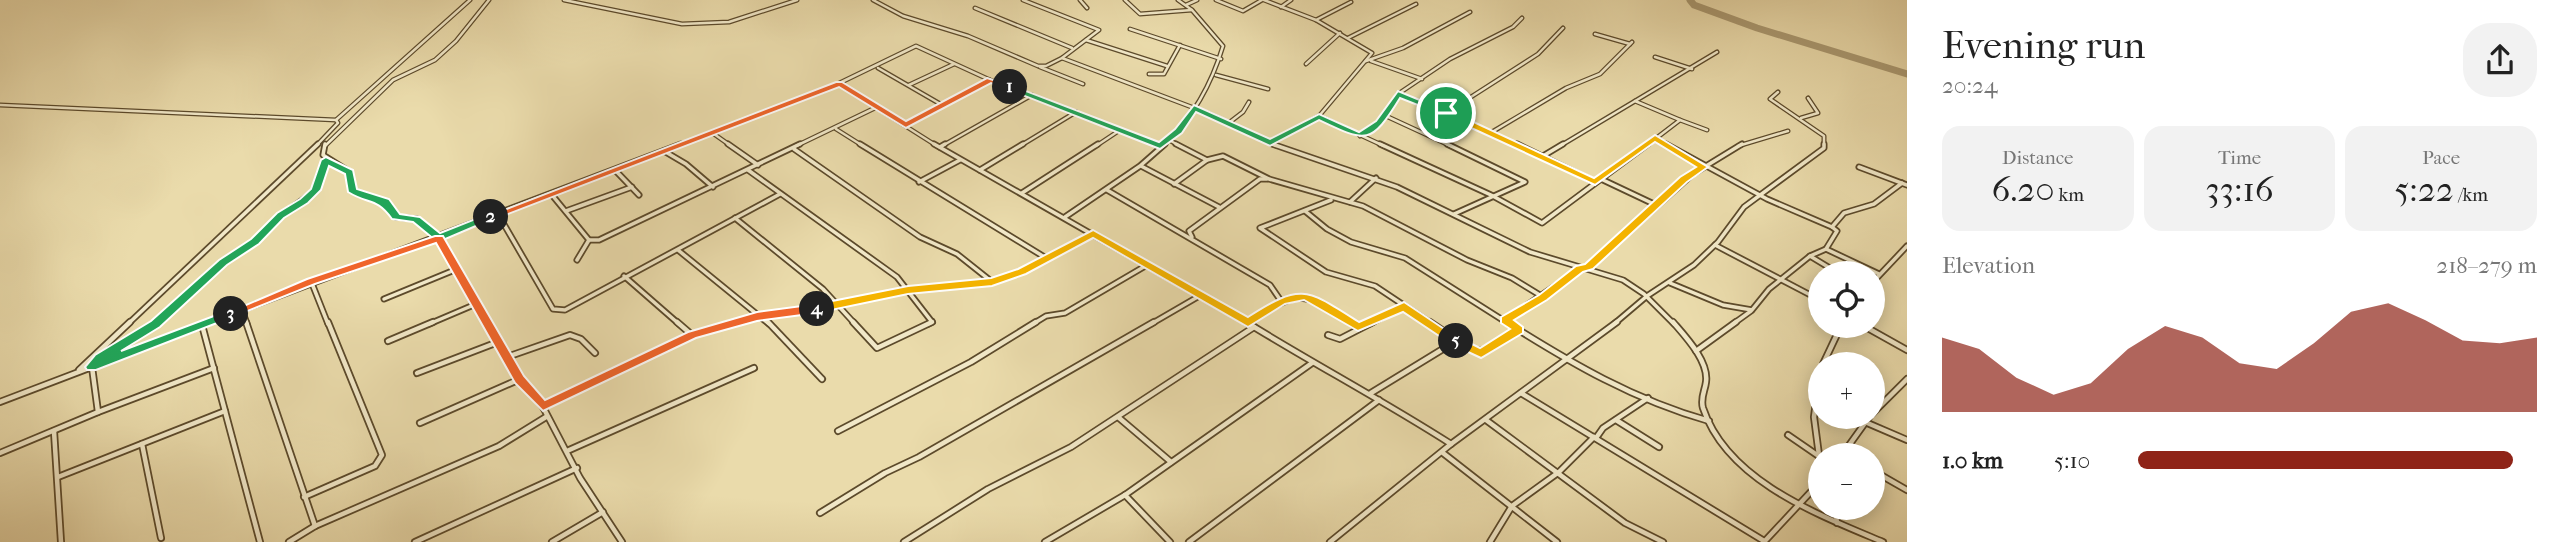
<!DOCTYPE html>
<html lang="en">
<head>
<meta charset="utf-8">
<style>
  :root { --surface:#fff; --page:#f2f2f2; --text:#222; --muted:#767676; --accent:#8f2418 }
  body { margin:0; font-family:"IM FELL French Canon",serif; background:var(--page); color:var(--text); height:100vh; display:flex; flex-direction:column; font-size:26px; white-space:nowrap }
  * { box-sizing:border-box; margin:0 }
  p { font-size:23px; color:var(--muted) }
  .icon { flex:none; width:38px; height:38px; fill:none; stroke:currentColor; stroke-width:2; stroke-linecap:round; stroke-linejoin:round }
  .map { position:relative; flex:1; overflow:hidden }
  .side { display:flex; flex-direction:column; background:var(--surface); width:665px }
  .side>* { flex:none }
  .controls { position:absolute; left:1808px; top:261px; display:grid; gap:14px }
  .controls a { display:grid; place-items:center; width:77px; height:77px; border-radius:50%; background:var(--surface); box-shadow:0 4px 18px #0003; font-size:35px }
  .pin { position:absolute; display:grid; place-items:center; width:60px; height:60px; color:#fff; margin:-30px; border:4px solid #fff; border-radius:50%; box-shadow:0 2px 7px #0007 }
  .km { position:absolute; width:35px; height:35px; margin:-18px; border-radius:50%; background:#222; color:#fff; font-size:19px; line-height:35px; text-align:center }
  .round { display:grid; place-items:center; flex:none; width:74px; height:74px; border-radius:28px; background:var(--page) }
  .summary { display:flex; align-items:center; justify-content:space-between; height:119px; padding:0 35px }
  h1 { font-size:38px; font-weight:600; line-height:52px }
  .metrics { display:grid; grid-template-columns:repeat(3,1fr); gap:10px; height:119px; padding:7px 35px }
  .metrics div { display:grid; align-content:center; border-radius:18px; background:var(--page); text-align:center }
  .metrics b { font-size:35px; font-weight:600 }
  .metrics small { font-size:19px; font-weight:400 }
  .metrics p { font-size:19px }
  .chart { height:196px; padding:14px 35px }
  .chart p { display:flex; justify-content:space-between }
  .chart svg { width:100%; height:126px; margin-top:7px; fill:var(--accent); opacity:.7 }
  ul { padding:0 35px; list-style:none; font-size:23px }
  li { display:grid; grid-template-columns:112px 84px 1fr; align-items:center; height:52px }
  li i { height:18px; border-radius:9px; background:var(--accent) }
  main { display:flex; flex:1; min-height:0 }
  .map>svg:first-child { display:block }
</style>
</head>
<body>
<main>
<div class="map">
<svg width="1907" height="542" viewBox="0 0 1907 542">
  <rect width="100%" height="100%" fill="#eadbab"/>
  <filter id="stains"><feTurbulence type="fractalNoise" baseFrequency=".00286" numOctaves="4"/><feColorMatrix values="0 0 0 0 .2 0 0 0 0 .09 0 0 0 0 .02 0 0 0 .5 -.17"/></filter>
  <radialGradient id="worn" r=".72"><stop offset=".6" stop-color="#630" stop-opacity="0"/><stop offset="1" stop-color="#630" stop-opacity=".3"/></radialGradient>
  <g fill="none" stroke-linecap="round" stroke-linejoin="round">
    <path stroke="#aa9971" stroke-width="7" d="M1690,0L1694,5L1757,28L1907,74"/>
    <defs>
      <g id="minor-far2">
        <path d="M564,0L682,24L729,22L797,0"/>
        <path d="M873,0L903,16L968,36L1038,66H1046L1062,58L1210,114L1276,146"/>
        <path d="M1023,0L1099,30L1062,58"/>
        <path d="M1080,0L1087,8"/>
        <path d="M1125,0L1140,14L1192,10"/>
        <path d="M1216,0L1243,11L1262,0"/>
        <path d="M1264,0L1316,20L1372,53L1319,116L1270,143"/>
        <path d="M1186,5L1197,0"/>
        <path d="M1281,7L1291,0"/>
        <path d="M975,8L1072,48"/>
        <path d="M1316,20L1351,2"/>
        <path d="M1130,29L1221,59"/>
        <path d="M1595,34L1630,44"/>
        <path d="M1348,38L1416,4"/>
        <path d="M1086,40L1167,66"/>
        <path d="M1655,57L1692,69"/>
        <path d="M1366,61L1403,48L1470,12"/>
        <path d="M1371,61L1422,79"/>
        <path d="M1306,64L1340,33"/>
        <path d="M1040,67L1083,84"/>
        <path d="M878,68L942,105"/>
        <path d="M1149,74H1164L1180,45"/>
        <path d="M1216,75L1268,89"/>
        <path d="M839,84L937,146"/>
        <path d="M909,85L954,64"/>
        <path d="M1778,92L1770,99L1824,136V146"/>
        <path d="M1398,94L1520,146"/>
        <path d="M1635,101L1680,120L1646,146"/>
        <path d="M0,105L336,120L470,0"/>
        <path d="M1446,113L1538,54L1563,28"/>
        <path d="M1319,116L1384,146"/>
        <path d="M1386,116L1451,146"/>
        <path d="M1801,118L1818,113L1808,98"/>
        <path d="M1680,120L1707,130"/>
        <path d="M1230,122L1243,112L1249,102"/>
        <path d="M906,125L990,80"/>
        <path d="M836,129L863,146"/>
        <path d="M1492,132L1566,88L1600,74L1632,42"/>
        <path d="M714,134L731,146"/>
        <path d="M1360,136L1380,123L1398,94L1450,59L1513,27L1522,18"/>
        <path d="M1655,138L1669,146"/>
        <path d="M1169,140L1180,146"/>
        <path d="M316,146L338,123L336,120"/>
        <path d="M325,146L393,80L435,60L456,41L489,0"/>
        <path d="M676,146L823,91L916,46L990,80L1159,146"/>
        <path d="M796,146L877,107"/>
        <path d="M942,146L1032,95"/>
        <path d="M1020,146L1076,112"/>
        <path d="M1096,146L1120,130"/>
        <path d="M1163,146C1192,120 1212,83 1223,46L1192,10L1178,0"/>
        <path d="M1560,146L1717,52"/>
        <path d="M1738,146L1788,131"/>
      </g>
      <g id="minor-far1">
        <path d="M325,144L323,155L350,172L352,190L381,202L396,217L417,219L439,238L488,324"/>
        <path d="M728,144L758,165"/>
        <path d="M860,144L1046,258"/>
        <path d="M934,144L1249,324"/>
        <path d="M1155,144L1160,146"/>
        <path d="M1176,144L1207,160"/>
        <path d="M1272,144L1397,187L1530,252L1623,280L1644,294L1674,324"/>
        <path d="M1380,144L1491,195L1542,223L1648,144"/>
        <path d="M1447,144L1525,182L1454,214"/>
        <path d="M1517,144L1595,182"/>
        <path d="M1666,144L1767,199L1832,227"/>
        <path d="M940,147L945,144"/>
        <path d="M794,149L920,237L957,254L991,281"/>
        <path d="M664,151L686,164L713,187"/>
        <path d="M1543,156L1563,144"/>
        <path d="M1141,166L1219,207"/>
        <path d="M1859,167L1907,185"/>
        <path d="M615,170L639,195"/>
        <path d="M748,170L897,277L932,322L928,324"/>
        <path d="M980,170L1023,144"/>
        <path d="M1601,179L1656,205"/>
        <path d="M919,182L960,160"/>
        <path d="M1174,184L1207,160L1223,156L1269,179L1363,206L1467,260L1512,278L1543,297"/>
        <path d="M1107,190L1270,285L1281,301"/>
        <path d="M1022,193L1098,144"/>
        <path d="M552,195L589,240H599L800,144"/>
        <path d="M1331,200L1260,228L1326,272L1375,286L1432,324"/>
        <path d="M1350,202L1376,178"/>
        <path d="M566,211L632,187"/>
        <path d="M1305,211L1327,229L1351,242L1405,258L1509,324"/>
        <path d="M498,214L553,309L565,310L780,194"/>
        <path d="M1065,217L1140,166L1165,144"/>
        <path d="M735,218L823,289L855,324"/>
        <path d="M1192,237L1189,231L1260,179H1267"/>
        <path d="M1715,245L1820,300"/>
        <path d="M1826,249L1879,274"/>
        <path d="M678,250L769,324"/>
        <path d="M1810,256L1826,249L1837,231L1832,227L1844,213L1874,204L1902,183"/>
        <path d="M577,260L589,240"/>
        <path d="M624,276L679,324"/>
        <path d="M311,281L328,324"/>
        <path d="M1670,283L1723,305L1752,310L1769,289L1810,256L1838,273"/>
        <path d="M1872,283L1907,246"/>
        <path d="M384,299L457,269"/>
        <path d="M242,309L247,324"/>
        <path d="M1505,320L1580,269L1589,267L1693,174L1742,144"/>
        <path d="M1248,323C1300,289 1302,291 1353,324"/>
        <path d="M128,324L318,144"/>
        <path d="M155,324L223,262L255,241L280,216L316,190L326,161"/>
        <path d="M205,324L681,144"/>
        <path d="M429,324L476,304"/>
        <path d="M730,324L757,316L801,311L908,290L992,282L1022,271L1092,234"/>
        <path d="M1033,324L1046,316L1065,313L1147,265"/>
        <path d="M1151,324L1201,295"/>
        <path d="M1370,324L1404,306"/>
        <path d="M1614,324L1647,296L1694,265L1718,242L1744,207L1824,148V144"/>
        <path d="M1733,324L1751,311"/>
      </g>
      <g id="minor">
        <path d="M246,322L315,526"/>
        <path d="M487,322L520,379L543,407L580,478L622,542"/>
        <path d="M677,322L692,335"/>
        <path d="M768,322L822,379"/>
        <path d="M853,322L877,348L932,322"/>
        <path d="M1246,322C1314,364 1384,401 1451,444"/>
        <path d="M1350,322L1358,327"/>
        <path d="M1430,322L1472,350L1485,351L1518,330"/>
        <path d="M1506,322C1571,363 1634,400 1709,421"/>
        <path d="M1673,322C1685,336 1709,361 1706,382C1705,391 1700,398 1703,408C1727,481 1819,515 1883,542"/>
        <path d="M202,325L260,542"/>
        <path d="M1864,326L1907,350"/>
        <path d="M1328,335L1340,339L1373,322"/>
        <path d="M388,341L433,322"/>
        <path d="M1696,351L1736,322"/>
        <path d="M507,357L570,335L581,339L595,353"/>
        <path d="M1823,364L1841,326"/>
        <path d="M79,370L130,322"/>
        <path d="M1820,371L1814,417L1820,463"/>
        <path d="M417,373L498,342"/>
        <path d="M1371,393L1456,341"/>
        <path d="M1521,393L1764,541"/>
        <path d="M0,402L210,322"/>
        <path d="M543,407L692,335L736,322"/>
        <path d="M98,412L214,368"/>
        <path d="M1872,414L1907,379"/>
        <path d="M1118,417L1171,462"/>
        <path d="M1486,420L1625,523L1663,542"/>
        <path d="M1616,420L1659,447"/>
        <path d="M1865,422L1907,440"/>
        <path d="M420,423L520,379"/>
        <path d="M54,431L61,542"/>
        <path d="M838,431L971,362L1036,322"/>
        <path d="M1788,435L1820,457"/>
        <path d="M1596,438L1603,428L1648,398"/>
        <path d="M142,444L161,538"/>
        <path d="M567,451L754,368"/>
        <path d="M0,453L98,412L92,367L100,358L157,322"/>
        <path d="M1443,453L1557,542"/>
        <path d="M1842,455L1870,416"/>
        <path d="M1872,470L1907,490"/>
        <path d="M58,477L225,411"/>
        <path d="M1125,495L1170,542"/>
        <path d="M304,497L375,466L382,455L328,322"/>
        <path d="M1835,508L1837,523"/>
        <path d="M820,513L885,473L919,457L1154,322"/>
        <path d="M289,542L315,526L499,446L546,417"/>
        <path d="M415,542L577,468"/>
        <path d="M552,542L603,512"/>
        <path d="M904,542L988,489L1071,447L1254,327"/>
        <path d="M1045,542L1125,495L1312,363"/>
        <path d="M1189,542L1379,400"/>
        <path d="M1330,542L1451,444L1617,322"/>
        <path d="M1490,542L1512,506L1559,472L1594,437"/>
        <path d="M1764,542L1820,482"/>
      </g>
    </defs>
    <use href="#minor-far2" stroke="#5c4a2b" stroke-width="5"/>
    <use href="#minor-far1" stroke="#5c4a2b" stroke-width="7"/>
    <use href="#minor" stroke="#5c4a2b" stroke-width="8"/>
    <use href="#minor-far2" stroke="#f1e8c8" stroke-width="2.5"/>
    <use href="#minor-far1" stroke="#f1e8c8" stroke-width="3.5"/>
    <use href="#minor" stroke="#f1e8c8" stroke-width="4.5"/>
  </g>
  <path fill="#22a559" stroke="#fff" stroke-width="2" d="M1010,85L1159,142L1175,129L1194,105L1270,139L1319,114L1359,132L1376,121L1398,91L1451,113L1443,115L1400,98C1371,145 1367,143 1319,120L1270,146L1196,112L1182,133L1160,149L1007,89Z"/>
  <path fill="#f0652b" stroke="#fff" stroke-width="2" d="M987,78L1015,87L1010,90L991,83L906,128L839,87L495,219L486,217L836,82H842L906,121Z"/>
  <path fill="#22a559" stroke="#fff" stroke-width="2" d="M326,157L353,170L357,189L389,199L400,214L420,217L440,233L488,214L497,217L443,240H435L413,222L392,219C376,197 369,205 348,192L345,174L329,166L321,190L308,203L284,218L259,244L227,265L160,327L121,351L227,311H235V316L96,370H87L85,367L95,355L151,321L219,260L251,239L277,213L300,199L311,189L321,160Z"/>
  <path fill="#f0652b" stroke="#fff" stroke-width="2" d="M435,236H443L524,376L545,400L688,332L757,312L817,304L823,309L817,313L757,321L696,338L543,411L515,383L436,243L315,284L235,316L225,314L307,279Z"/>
  <path fill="#f5b400" stroke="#fff" stroke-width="2" d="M1093,230L1248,317C1302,282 1307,289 1359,322L1404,302L1462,341L1451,344L1403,312L1358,331L1304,300L1285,304L1248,327L1093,238L1026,274L992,286L908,294L817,313L811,309L817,304L908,286L991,278L1018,269Z"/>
  <path fill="#f5b400" stroke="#fff" stroke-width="2" d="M1443,111H1450L1594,178L1655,135L1708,167L1687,182L1593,269L1583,272L1547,300L1514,320L1523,327V333L1481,358L1451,344V338H1460L1480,348L1510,329L1501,323V317L1539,295L1576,266L1585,264L1680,177L1696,167L1655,142L1595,185L1443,115Z"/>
  <rect width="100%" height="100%" filter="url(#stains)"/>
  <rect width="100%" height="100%" fill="url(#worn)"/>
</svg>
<div class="controls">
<a><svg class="icon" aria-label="locate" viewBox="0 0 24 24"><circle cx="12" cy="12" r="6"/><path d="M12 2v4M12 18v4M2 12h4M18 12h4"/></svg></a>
<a>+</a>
<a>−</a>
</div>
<div class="pin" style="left:1446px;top:113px;background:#1e9e55"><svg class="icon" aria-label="arrive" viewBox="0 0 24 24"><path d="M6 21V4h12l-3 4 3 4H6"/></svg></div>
<b class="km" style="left:1010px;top:87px">1</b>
<b class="km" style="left:491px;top:217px">2</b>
<b class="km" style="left:231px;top:314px">3</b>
<b class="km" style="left:817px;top:309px">4</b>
<b class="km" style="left:1456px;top:341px">5</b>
</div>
<section class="side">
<div class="summary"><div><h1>Evening run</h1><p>20:24</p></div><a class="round"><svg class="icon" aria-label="share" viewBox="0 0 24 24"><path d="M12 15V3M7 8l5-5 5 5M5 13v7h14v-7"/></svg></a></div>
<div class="metrics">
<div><p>Distance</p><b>6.20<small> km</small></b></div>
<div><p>Time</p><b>33:16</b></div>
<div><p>Pace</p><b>5:22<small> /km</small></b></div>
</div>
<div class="chart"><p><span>Elevation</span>218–279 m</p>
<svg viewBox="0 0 160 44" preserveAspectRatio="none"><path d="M0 44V18L10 22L20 32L30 38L40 34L50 22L60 14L70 18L80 27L90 29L100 20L110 9L120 6L130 12L140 19L150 20L160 18V44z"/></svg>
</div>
<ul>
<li><b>1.0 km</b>5:10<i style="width:94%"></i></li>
</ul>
</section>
</main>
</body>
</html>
